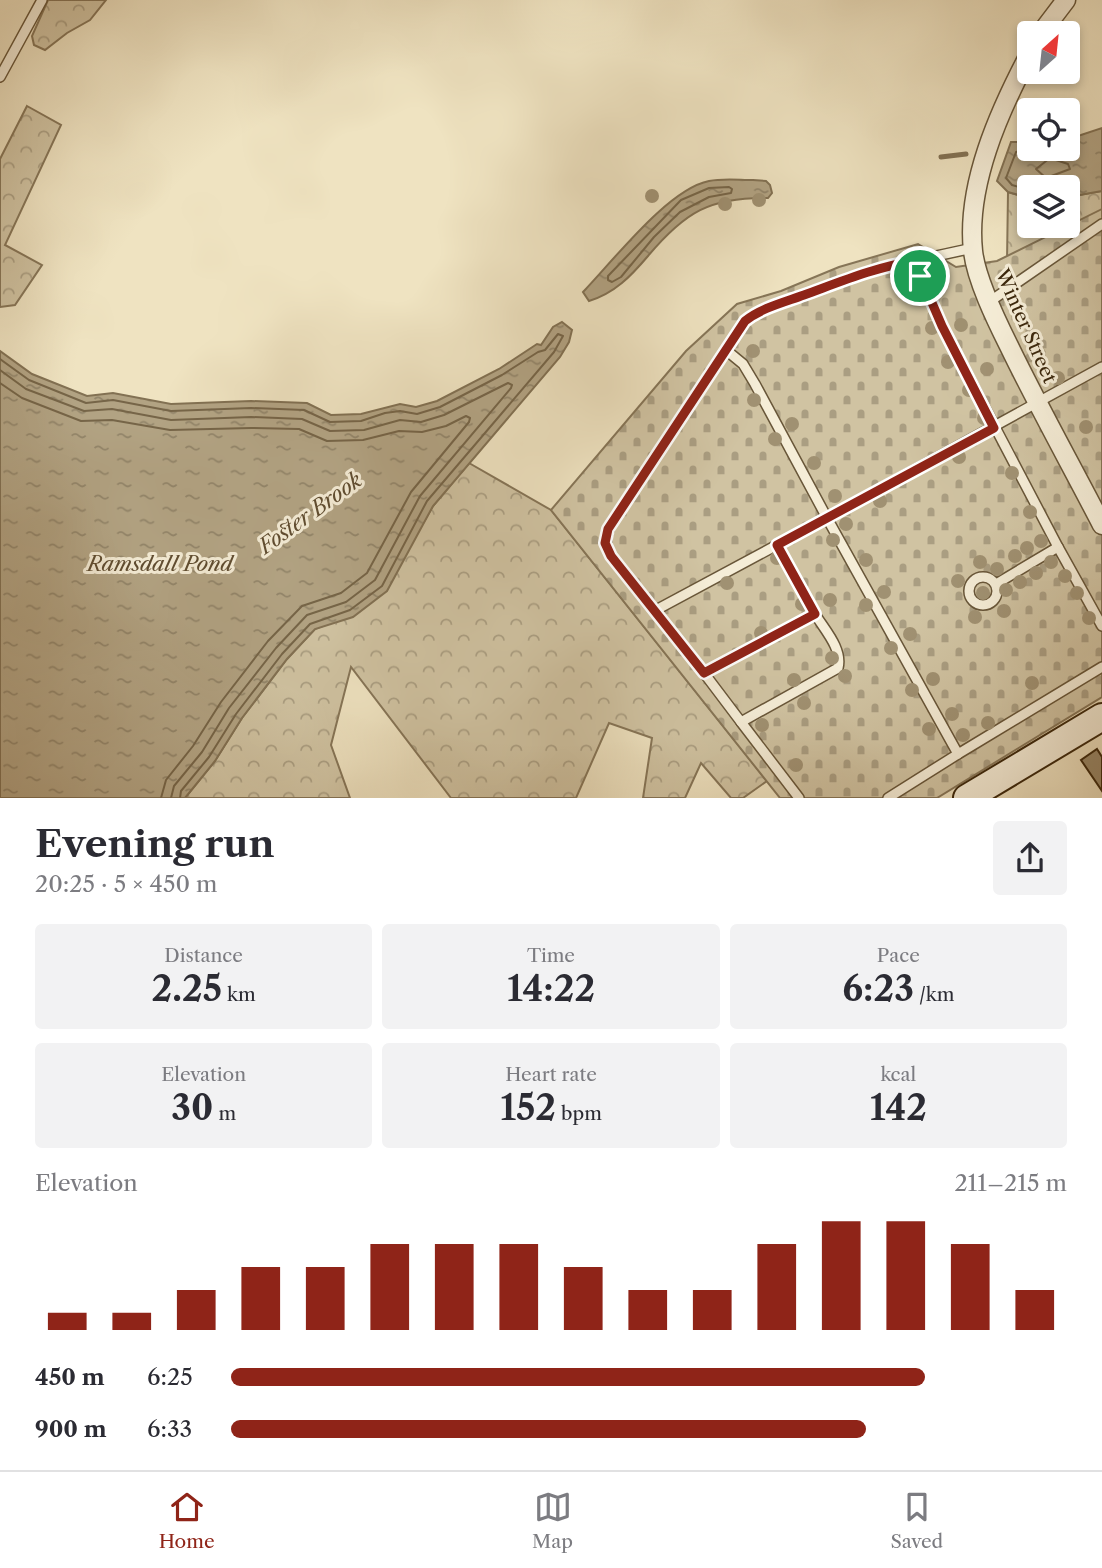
<!DOCTYPE html>
<html lang="en">
<head>
<meta charset="utf-8">
<style>
  :root { --surface:#fff; --page:#f2f2f3; --text:#2b2b33; --muted:#7c7c81; --line:#e1e1e2; --accent:#8f2418 }
  body { margin:0; font-family:"Libre Caslon Text",serif; background:var(--page); color:var(--text); height:100vh; display:flex; flex-direction:column; font-size:26px; white-space:nowrap }
  * { box-sizing:border-box; margin:0 }
  p { font-size:23px; color:var(--muted) }
  .icon { flex:none; width:38px; height:38px; fill:none; stroke:currentColor; stroke-width:2; stroke-linecap:round; stroke-linejoin:round }
  .map { position:relative; height:798px; overflow:hidden }
  .sheet { display:flex; flex-direction:column; background:var(--surface); flex:1 }
  .sheet>* { flex:none }
  .needle { width:46px; rotate:27deg }
  .buttons { position:absolute; left:1017px; top:21px; display:grid; gap:14px }
  .buttons a { display:grid; place-items:center; width:63px; height:63px; border-radius:7px; background:var(--surface); box-shadow:0 4px 10px #0003; font-size:35px }
  .pin { position:absolute; display:grid; place-items:center; width:60px; height:60px; color:#fff; margin:-30px; border:4px solid #fff; border-radius:50%; box-shadow:0 2px 7px #0007 }
  .round { display:grid; place-items:center; flex:none; width:74px; height:74px; border-radius:7px; background:var(--page) }
  .summary { display:flex; align-items:center; justify-content:space-between; height:119px; padding:0 35px }
  h1 { font-size:38px; font-weight:800; line-height:52px }
  .stats { display:grid; grid-template-columns:repeat(3,1fr); gap:10px; height:119px; padding:7px 35px }
  .stats div { display:grid; align-content:center; border-radius:7px; background:var(--page); text-align:center }
  .stats b { font-size:35px; font-weight:800 }
  .stats small { font-size:19px; font-weight:400 }
  .stats p { font-size:19px }
  .chart { height:196px; padding:14px 35px }
  .chart p { display:flex; justify-content:space-between }
  .chart svg { width:100%; height:126px; margin-top:7px; stroke:var(--accent); stroke-width:6 }
  ul { padding:0 35px; list-style:none; font-size:23px }
  li { display:grid; grid-template-columns:112px 84px 1fr; align-items:center; height:52px }
  li i { height:18px; border-radius:9px; background:var(--accent) }
  .tabs { display:flex; justify-content:space-around; align-items:center; height:98px; border-top:2px solid var(--line); background:var(--surface); font-size:19px; color:var(--muted) }
  .tabs a { display:grid; justify-items:center; gap:4px }
  .tabs .current { color:var(--accent) }
  .map>svg:first-child { display:block }
</style>
</head>
<body>
<div class="map">
<svg width="1102" height="798" viewBox="0 0 1102 798">
  <defs>
    <pattern id="forest-crowns" width="20" height="18" patternUnits="userSpaceOnUse" patternTransform="scale(1.75)"><rect width="20" height="18" fill="#d0c3a2"/><path d="M2 6a3 3 0 1 1 6 0M12 15a3 3 0 1 1 6 0" fill="none" stroke="#aa9e82"/></pattern>
    <pattern id="cemetery-stones" width="16" height="16" patternUnits="userSpaceOnUse" patternTransform="scale(1.75)"><rect width="16" height="16" fill="#d0c3a2"/><path d="M2 7V4a2 2 0 0 1 4 0v3zM10 15v-3a2 2 0 0 1 4 0v3z" fill="#aa9e82"/></pattern>
    <pattern id="water-ripples" width="26" height="14" patternUnits="userSpaceOnUse" patternTransform="scale(1.75)"><rect width="26" height="14" fill="#b2a383"/><path d="M2 4q2-2 4 0t4 0M15 11q2-2 4 0t4 0" fill="none" stroke="#92856a"/></pattern>
  </defs>
  <rect width="100%" height="100%" fill="#efe3c1"/>
  <filter id="stains"><feTurbulence type="fractalNoise" baseFrequency=".00286" numOctaves="4"/><feColorMatrix values="0 0 0 0 .2 0 0 0 0 .09 0 0 0 0 .02 0 0 0 .5 -.17"/></filter>
  <radialGradient id="worn" r=".72"><stop offset=".6" stop-color="#630" stop-opacity="0"/><stop offset="1" stop-color="#630" stop-opacity=".3"/></radialGradient>
  <g fill="url(#forest-crowns)" stroke="#867557" stroke-width="2">
    <path d="M48,0H106L90,20L67,33L45,50L34,45L32,36Z"/>
    <path d="M27,106L61,125L5,245L42,265L15,305L0,307V159Z"/>
    <path d="M1102,191V222L1007,262L1008,192L1029,198V226H1068V197Z"/>
    <path d="M469,463L551,510L767,781L743,798H731L701,763L685,798H643L652,738L609,723L576,798H451L351,667L331,745L350,798H185L215,761L242,718L287,659L315,629L331,623L410,546L433,506Z"/>
  </g>
  <path fill="url(#cemetery-stones)" stroke="#867557" stroke-width="2" d="M1102,209V697L937,798H780L551,510L686,351L737,304L781,291L839,267L918,244L956,267L997,261Z"/>
  <g fill="url(#water-ripples)" stroke="#827153" stroke-width="2">
    <path d="M1102,128V191L1068,197V187H1029V198L1008,192L997,181L1011,142H1029V149H1068V137L1081,135Z"/>
    <path d="M753,180L766,181L770,185L772,193L768,198C710,197 685,212 648,256C631,276 615,293 589,301L583,292C613,261 668,189 709,181C723,178 739,180 753,180Z"/>
    <path d="M562,322L572,330L569,342L560,357L433,506L387,591L353,617L315,629L287,659L242,718L215,761L185,798H0V351L32,374L87,396L113,393L171,404L251,401L307,403L331,415L361,414L400,404L416,407L437,401L499,369L537,344L541,345L553,327Z"/>
  </g>
  <g fill="none" stroke-linecap="round" stroke-linejoin="round">
    <g stroke="#766548" stroke-width="2">
      <path d="M1050,158L1068,164L1070,169L1046,178L1036,169Z"/>
      <path d="M729,187L732,189L731,193L709,197L680,212L654,237L621,277L612,282L608,280V276L681,200L709,188Z"/>
      <path d="M1029,190L1012,185L1006,178L1016,152L1032,149"/>
      <path d="M0,359L29,380L86,403L113,400L171,411L251,408L304,410L330,422L361,421L385,413L400,411L417,414L440,407L502,375L538,352L545,350L558,334L563,336L554,352L427,501L382,586L350,610L310,624L282,654L236,714L209,757L181,791L180,798"/>
      <path d="M0,370L26,389L84,411L112,409L171,420L251,417L302,419L330,431L364,430L400,420L421,422L444,415L508,383L512,385L511,388L420,496L375,580L346,602L307,615L276,648L229,708L202,752L174,786L171,798"/>
      <path d="M0,383L22,398L81,421L112,420L170,430L251,428L299,429L327,441L363,440L399,431L422,432L446,426L466,416L470,418L469,422L411,492L367,573L341,593L302,606L268,641L221,702L193,746L166,780L161,798"/>
    </g>
    <path stroke="#827153" stroke-width="5" d="M941,157L966,154"/>
  </g>
  <path fill="#99896a" stroke="#3b270c" stroke-width="2" d="M1097,749L1102,757V791L1081,760Z"/>
  <g fill="none" stroke-linecap="round" stroke-linejoin="round">
    <defs>
      <g id="lane">
        <path d="M0,77L42,0"/>
        <path d="M913,261L973,248"/>
        <path d="M989,302L1102,224"/>
        <path d="M726,350L743,364L755,384L827,518L777,545"/>
        <path d="M1102,367L827,518L958,754L1102,667"/>
        <path d="M1058,547L1102,626"/>
        <circle cx="983" cy="591" r="14"/>
        <path d="M656,610L777,545L815,614L704,673L611,556C604,543 606,535 612,522L745,321C761,308 785,302 804,295C840,282 876,268 913,261L942,326L1058,547L996,584"/>
        <path d="M704,673L741,722"/>
        <path d="M799,798L741,722L838,668C843,649 824,629 815,614"/>
        <path d="M888,798L958,754"/>
      </g>
      <g id="street">
        <path d="M1041,33L1066,0"/>
        <path d="M1029,55C999,112 966,185 973,251C976,279 996,320 1009,346C1038,406 1071,465 1102,525"/>
      </g>
      <path id="secondary" d="M967,798L1102,717"/>
    </defs>
    <use href="#lane" stroke="#685639" stroke-width="12"/>
    <use href="#street" stroke="#685639" stroke-width="21"/>
    <use href="#secondary" stroke="#3b270c" stroke-width="30"/>
    <use href="#lane" stroke="#f5edd7" stroke-width="9"/>
    <use href="#street" stroke="#f5edd7" stroke-width="18"/>
    <use href="#secondary" stroke="#f5edd7" stroke-width="26"/>
  </g>
  <g fill="#a09172">
    <circle cx="652" cy="196" r="7"/>
    <circle cx="759" cy="200" r="7"/>
    <circle cx="725" cy="204" r="7"/>
    <circle cx="915" cy="294" r="7"/>
    <circle cx="961" cy="325" r="7"/>
    <circle cx="932" cy="328" r="7"/>
    <circle cx="753" cy="351" r="7"/>
    <circle cx="1039" cy="354" r="7"/>
    <circle cx="948" cy="362" r="7"/>
    <circle cx="987" cy="369" r="7"/>
    <circle cx="1058" cy="378" r="7"/>
    <circle cx="969" cy="390" r="7"/>
    <circle cx="754" cy="400" r="7"/>
    <circle cx="984" cy="418" r="7"/>
    <circle cx="792" cy="424" r="7"/>
    <circle cx="1086" cy="427" r="7"/>
    <circle cx="775" cy="439" r="7"/>
    <circle cx="959" cy="457" r="7"/>
    <circle cx="814" cy="463" r="7"/>
    <circle cx="1012" cy="473" r="7"/>
    <circle cx="835" cy="496" r="7"/>
    <circle cx="880" cy="501" r="7"/>
    <circle cx="1030" cy="512" r="7"/>
    <circle cx="846" cy="524" r="7"/>
    <circle cx="833" cy="540" r="7"/>
    <circle cx="1041" cy="541" r="7"/>
    <circle cx="1027" cy="548" r="7"/>
    <circle cx="1015" cy="556" r="7"/>
    <circle cx="777" cy="558" r="7"/>
    <circle cx="866" cy="560" r="7"/>
    <circle cx="980" cy="562" r="7"/>
    <circle cx="1051" cy="562" r="7"/>
    <circle cx="997" cy="569" r="7"/>
    <circle cx="1036" cy="573" r="7"/>
    <circle cx="1065" cy="576" r="7"/>
    <circle cx="958" cy="581" r="7"/>
    <circle cx="1020" cy="582" r="7"/>
    <circle cx="727" cy="583" r="7"/>
    <circle cx="1006" cy="590" r="7"/>
    <circle cx="884" cy="592" r="7"/>
    <circle cx="983" cy="593" r="7"/>
    <circle cx="1077" cy="593" r="7"/>
    <circle cx="830" cy="600" r="7"/>
    <circle cx="802" cy="604" r="7"/>
    <circle cx="866" cy="605" r="7"/>
    <circle cx="1004" cy="611" r="7"/>
    <circle cx="975" cy="617" r="7"/>
    <circle cx="1089" cy="618" r="7"/>
    <circle cx="761" cy="633" r="7"/>
    <circle cx="910" cy="634" r="7"/>
    <circle cx="891" cy="648" r="7"/>
    <circle cx="832" cy="658" r="7"/>
    <circle cx="845" cy="676" r="7"/>
    <circle cx="933" cy="679" r="7"/>
    <circle cx="794" cy="680" r="7"/>
    <circle cx="1032" cy="683" r="7"/>
    <circle cx="912" cy="690" r="7"/>
    <circle cx="804" cy="703" r="7"/>
    <circle cx="952" cy="714" r="7"/>
    <circle cx="988" cy="723" r="7"/>
    <circle cx="762" cy="725" r="7"/>
    <circle cx="929" cy="729" r="7"/>
    <circle cx="963" cy="735" r="7"/>
    <circle cx="796" cy="765" r="7"/>
  </g>
  <g fill="none" stroke-linecap="round" stroke-linejoin="round">
    <defs>
      <path id="route" d="M914,261L942,326L994,428L777,545L815,614L704,673L611,556L605,543L608,529L745,321C761,308 785,302 804,295C840,282 876,267 914,261Z"/>
    </defs>
    <use href="#route" stroke="#fff" stroke-width="14"/>
    <use href="#route" stroke="#8f2418" stroke-width="9"/>
  </g>
  <g text-anchor="middle" dominant-baseline="central" stroke-width="6" stroke-linejoin="round" paint-order="stroke">
    <g font-size="19" fill="#3b270c" stroke="#f5edd7">
      <text transform="translate(1026 326) rotate(66)">Winter Street</text>
    </g>
    <g font-size="21" font-style="italic" fill="#5f4c30" stroke="#f5edd7">
      <text transform="translate(310 513) rotate(-36)">Foster Brook</text>
      <text x="160" y="563">Ramsdall Pond</text>
    </g>
  </g>
  <rect width="100%" height="100%" filter="url(#stains)"/>
  <rect width="100%" height="100%" fill="url(#worn)"/>
</svg>
<div class="buttons">
<a><svg class="needle" viewBox="-14 -14 28 28"><path d="M0-13l5 13h-10z" fill="#e53935"/><path d="M0 13l5-13h-10z" fill="#7c7c81"/></svg></a>
<a><svg class="icon" aria-label="locate" viewBox="0 0 24 24"><circle cx="12" cy="12" r="6"/><path d="M12 2v4M12 18v4M2 12h4M18 12h4"/></svg></a>
<a><svg class="icon" aria-label="layers" viewBox="0 0 24 24"><path d="M12 4l9 5-9 5-9-5zM3 14l9 5 9-5"/></svg></a>
</div>
<div class="pin" style="left:920px;top:276px;background:#1e9e55"><svg class="icon" aria-label="arrive" viewBox="0 0 24 24"><path d="M6 21V4h12l-3 4 3 4H6"/></svg></div>
</div>
<section class="sheet">
<div class="summary"><div><h1>Evening run</h1><p>20:25 · 5 × 450 m</p></div><a class="round"><svg class="icon" aria-label="share" viewBox="0 0 24 24"><path d="M12 15V3M7 8l5-5 5 5M5 13v7h14v-7"/></svg></a></div>
<div class="stats">
<div><p>Distance</p><b>2.25<small> km</small></b></div>
<div><p>Time</p><b>14:22</b></div>
<div><p>Pace</p><b>6:23<small> /km</small></b></div>
</div>
<div class="stats">
<div><p>Elevation</p><b>30<small> m</small></b></div>
<div><p>Heart rate</p><b>152<small> bpm</small></b></div>
<div><p>kcal</p><b>142</b></div>
</div>
<div class="chart"><p><span>Elevation</span>211–215 m</p>
<svg viewBox="0 0 160 44" preserveAspectRatio="none"><path d="M5 44V38M15 44V38M25 44V30M35 44V22M45 44V22M55 44V14M65 44V14M75 44V14M85 44V22M95 44V30M105 44V30M115 44V14M125 44V6M135 44V6M145 44V14M155 44V30"/></svg>
</div>
<ul>
<li><b>450 m</b>6:25<i style="width:83%"></i></li>
<li><b>900 m</b>6:33<i style="width:76%"></i></li>
</ul>
</section>
<nav class="tabs">
<a class="current"><svg class="icon" aria-label="home" viewBox="0 0 24 24"><path d="M3 11l9-7 9 7M6 9v11h12V9"/></svg>Home</a>
<a><svg class="icon" aria-label="map" viewBox="0 0 24 24"><path d="M3 6l6-2 6 2 6-2v14l-6 2-6-2-6 2zM9 4v14M15 6v14"/></svg>Map</a>
<a><svg class="icon" aria-label="saved" viewBox="0 0 24 24"><path d="M7 4h10v16l-5-4-5 4z"/></svg>Saved</a>
</nav>
</body>
</html>
